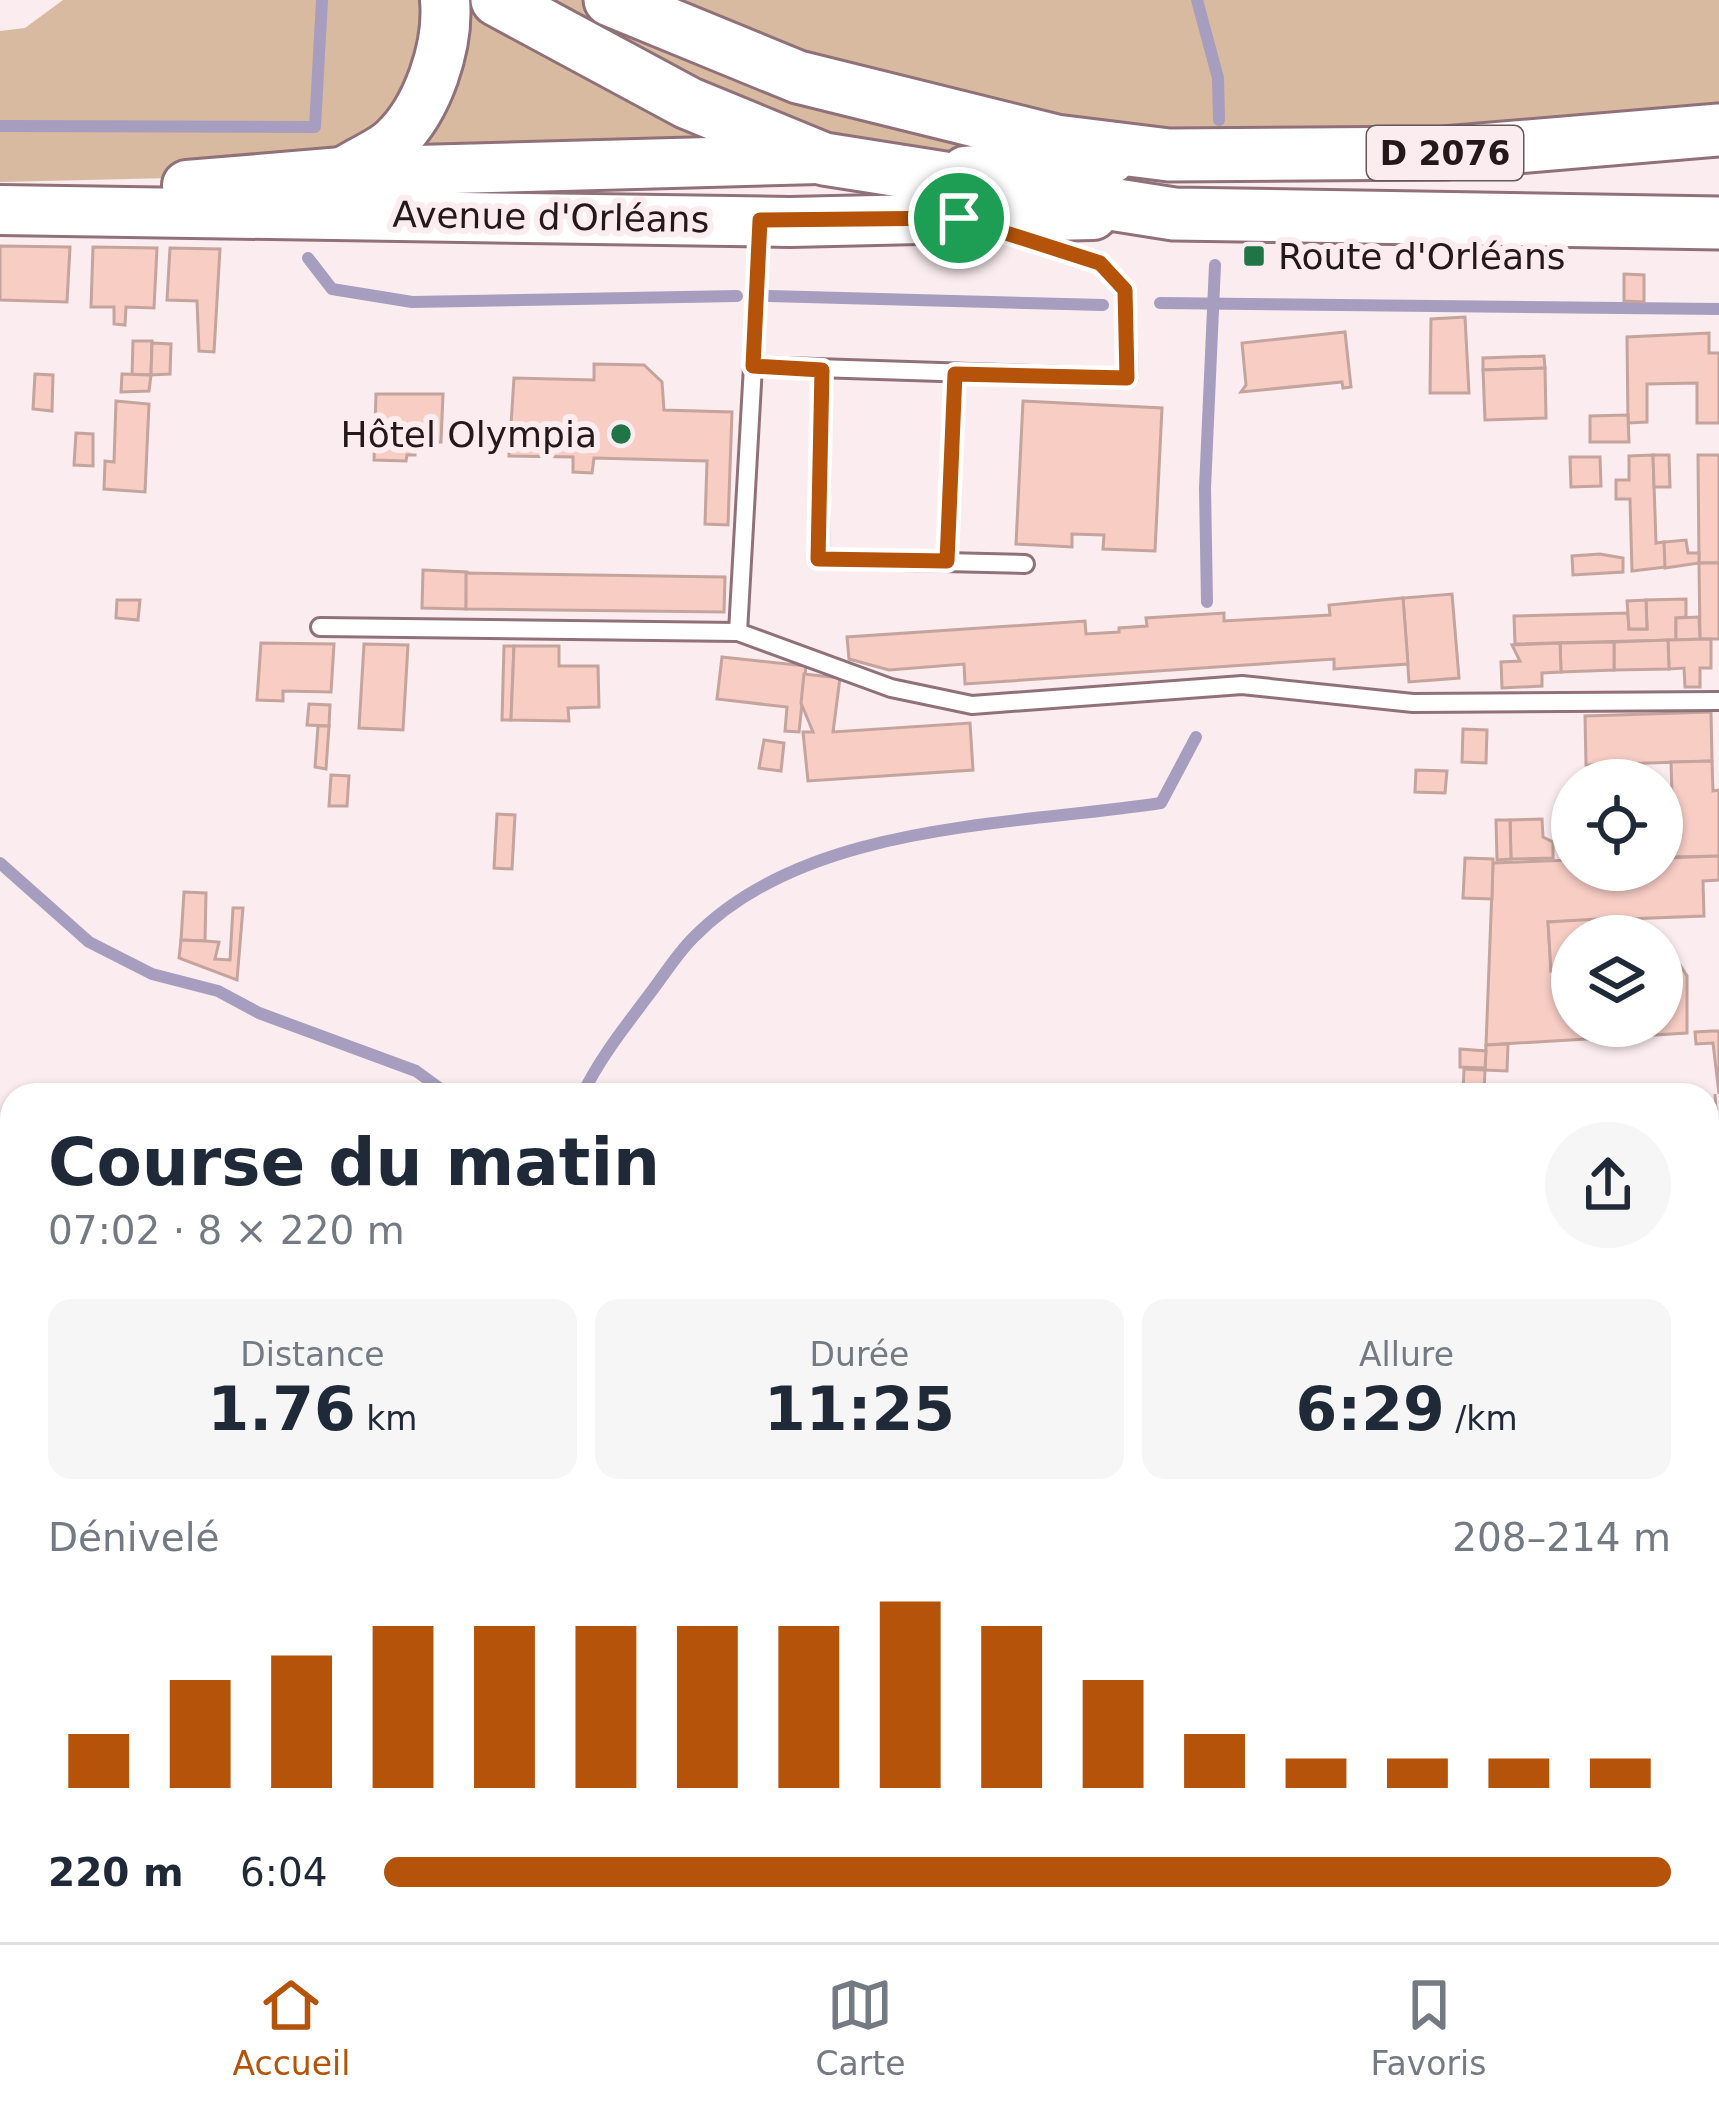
<!DOCTYPE html>
<html lang="fr">
<head>
<meta charset="utf-8">
<style>
  :root { --surface:#fff; --page:#f6f6f7; --text:#1f2937; --muted:#747a83; --line:#e0e1e3; --accent:#b45309 }
  body { margin:0; font-family:"DejaVu Sans",sans-serif; background:var(--page); color:var(--text); height:100vh; display:flex; flex-direction:column; font-size:45px; white-space:nowrap }
  * { box-sizing:border-box; margin:0 }
  p { font-size:39px; color:var(--muted) }
  .icon { flex:none; width:66px; height:66px; fill:none; stroke:currentColor; stroke-width:2; stroke-linecap:round; stroke-linejoin:round }
  .map { position:relative; flex:1; overflow:hidden }
  .drawer { position:absolute; left:0px; top:1083px; width:1719px; height:861px; display:flex; flex-direction:column; background:var(--surface); border-radius:36px 36px 0 0; box-shadow:0 3px 9px #0004 }
  .drawer>* { flex:none }
  .buttons { position:absolute; left:1551px; top:759px; display:grid; gap:24px }
  .buttons a { display:grid; place-items:center; width:132px; height:132px; border-radius:50%; background:var(--surface); box-shadow:0 3px 9px #0004; font-size:60px }
  .pin { position:absolute; display:grid; place-items:center; width:102px; height:102px; color:#fff; margin:-51px; border:6px solid #fff; border-radius:50%; box-shadow:0 3px 12px #0007 }
  .round { display:grid; place-items:center; flex:none; width:126px; height:126px; border-radius:63px; background:var(--page) }
  .headline { display:flex; align-items:center; justify-content:space-between; height:204px; padding:0 48px }
  h1 { font-size:66px; font-weight:600; line-height:90px }
  .figures { display:grid; grid-template-columns:repeat(3,1fr); gap:18px; height:204px; padding:12px 48px }
  .figures div { display:grid; align-content:center; border-radius:24px; background:var(--page); text-align:center }
  .figures b { font-size:60px; font-weight:600 }
  .figures small { font-size:33px; font-weight:400 }
  .figures p { font-size:33px }
  .chart { height:336px; padding:24px 48px }
  .chart p { display:flex; justify-content:space-between }
  .chart svg { width:100%; height:216px; margin-top:12px; stroke:var(--accent); stroke-width:6 }
  ul { padding:0 48px; list-style:none; font-size:39px }
  li { display:grid; grid-template-columns:192px 144px 1fr; align-items:center; height:90px }
  li i { height:30px; border-radius:15px; background:var(--accent) }
  .tabs { display:flex; justify-content:space-around; align-items:center; height:168px; border-top:3px solid var(--line); background:var(--surface); font-size:33px; color:var(--muted) }
  .tabs a { display:grid; justify-items:center; gap:6px }
  .tabs .active { color:var(--accent) }
  .map>svg:first-child { display:block }
</style>
</head>
<body>
<div class="map">
<svg width="1719" height="1942" viewBox="0 0 1719 1942">
  <rect width="100%" height="100%" fill="#fbecf0"/>
  <path fill="#fcd9e2" d="M653,1932H1277V1942H654Z"/>
  <g fill="#d8baa0">
    <path d="M63,0H1719V131L1169,155L0,182V31L25,28Z"/>
    <path d="M0,1175L12,1179V1932H205L202,1942H0Z"/>
    <path d="M251,1932H544L550,1942H247Z"/>
  </g>
  <g fill="none" stroke-linecap="round" stroke-linejoin="round">
    <g stroke="#a79dbe" stroke-width="12">
      <path d="M1197,0L1218,78L1219,120"/>
      <path d="M0,126L315,127L322,0"/>
      <path d="M308,258L332,289L412,302L737,296"/>
      <path d="M769,296L1103,305"/>
      <path d="M1160,303L1719,309"/>
      <path d="M1207,602L1205,488L1215,265"/>
      <path d="M0,863L89,942L152,974L218,991L259,1013L416,1071L449,1095"/>
      <path d="M582,1095C600,1058 624,1028 648,996C663,977 676,955 693,938C806,822 1010,826 1161,803L1196,737"/>
    </g>
  </g>
  <g fill="#f7cdc4" stroke="#c4a49d" stroke-width="3">
    <path d="M0,246L70,247L67,302L0,300Z"/>
    <path d="M93,247L157,248L154,308L126,307L125,325L114,324V307H91Z"/>
    <path d="M170,248L220,249L214,352L199,351L197,301L167,300Z"/>
    <path d="M1624,274L1644,275V302L1624,301Z"/>
    <path d="M1465,317L1469,393H1430L1431,319Z"/>
    <path d="M1345,332L1351,387L1343,388L1342,382L1241,392L1246,385L1242,343Z"/>
    <path d="M1709,333V353H1719V423H1697V383L1647,384V422L1628,423L1627,337Z"/>
    <path d="M133,341H152L151,375H132Z"/>
    <path d="M152,343L171,344L170,374L151,375Z"/>
    <path d="M1544,356L1545,368L1483,370V358Z"/>
    <path d="M594,364L644,365L662,382L664,410L732,412L728,525L705,524L707,461L594,458L592,473L573,472V457L509,456L514,378L594,380Z"/>
    <path d="M1545,368L1546,418L1485,420L1483,370Z"/>
    <path d="M35,374L53,375L52,411L33,409Z"/>
    <path d="M122,374L151,375L149,391L121,392Z"/>
    <path d="M376,394H443L441,442L416,443L415,455H407L406,461L374,460Z"/>
    <path d="M116,401L149,404L145,492L104,489L105,461L114,462Z"/>
    <path d="M1023,401L1162,408L1155,551L1103,549L1104,535L1072,534V547L1016,544Z"/>
    <path d="M1628,415L1629,442H1590V416Z"/>
    <path d="M76,433L93,434V466L74,465Z"/>
    <path d="M1653,455L1656,543L1664,542L1666,567L1632,571L1630,499H1616V480H1629V456Z"/>
    <path d="M1653,455H1669L1670,487H1654Z"/>
    <path d="M1698,455H1719V563H1699Z"/>
    <path d="M1570,457H1600L1601,486L1571,487Z"/>
    <path d="M1686,540L1688,553H1699V563L1665,568L1664,542Z"/>
    <path d="M1600,554L1623,558V572L1573,575L1572,556Z"/>
    <path d="M1699,563H1719V639H1700Z"/>
    <path d="M423,570L467,572L466,609L422,608Z"/>
    <path d="M466,573L725,577L724,612L466,609Z"/>
    <path d="M1452,594L1459,678L1409,682L1403,598Z"/>
    <path d="M1403,598L1408,664L1334,669V659L965,684L964,664L889,670L849,659L847,637L1085,621L1086,634L1119,632V628L1147,626L1146,618L1224,613V621L1330,615L1329,605Z"/>
    <path d="M1686,599V617L1676,618V640L1515,644L1514,616L1628,613L1629,629H1647L1646,600Z"/>
    <path d="M117,600H140L138,620L116,618Z"/>
    <path d="M1646,600L1647,629H1629L1627,601Z"/>
    <path d="M1699,617L1700,639L1676,640V618Z"/>
    <path d="M1711,639V668H1700V687H1685L1684,668L1669,669L1668,640Z"/>
    <path d="M1668,640L1669,669L1614,670V642Z"/>
    <path d="M1614,642V670L1561,672L1560,643Z"/>
    <path d="M261,643L334,644L331,692L283,691V701L257,700Z"/>
    <path d="M1560,643L1561,672L1542,673V686L1502,688L1501,662L1520,661L1512,645Z"/>
    <path d="M364,644L408,645L403,730L359,728Z"/>
    <path d="M504,646H514L511,720H502Z"/>
    <path d="M514,646H559V666H598L599,707L568,708L569,721L511,720Z"/>
    <path d="M722,657L806,666L799,732L785,731L787,707L717,699Z"/>
    <path d="M804,674L840,678L833,732L970,723L973,770L808,781L803,732H813L801,703Z"/>
    <path d="M309,704L330,705L329,726L307,725Z"/>
    <path d="M1711,712L1712,761L1586,765L1585,716Z"/>
    <path d="M318,726H329L326,769L315,767Z"/>
    <path d="M1463,729L1487,730L1486,763L1462,762Z"/>
    <path d="M764,740L784,743L781,771L759,768Z"/>
    <path d="M1712,761L1713,791L1719,790V856L1674,857L1671,762Z"/>
    <path d="M1416,770L1447,771L1445,793L1415,792Z"/>
    <path d="M331,775L349,776L347,806H329Z"/>
    <path d="M497,814L515,815L512,869L494,868Z"/>
    <path d="M1542,819L1543,837L1553,842V858L1511,859L1510,820Z"/>
    <path d="M1496,820H1510L1511,859L1497,860Z"/>
    <path d="M1719,856V880L1703,881L1704,916L1548,922L1551,971L1572,970V1026H1662V965H1680L1687,976V1033L1486,1045L1493,863L1572,860V870H1662V858Z"/>
    <path d="M1465,858L1493,859L1492,899L1463,898Z"/>
    <path d="M184,892L206,893L205,941L181,940Z"/>
    <path d="M233,908H243L237,980L179,958L181,940L205,941L219,942L215,959L230,960Z"/>
    <path d="M1614,918L1615,936H1572V970L1551,971L1548,922Z"/>
    <path d="M1713,1031H1719V1094L1713,1043L1696,1044L1695,1032Z"/>
    <path d="M1508,1044L1507,1071L1485,1070L1486,1045Z"/>
    <path d="M1460,1049L1486,1051L1485,1068L1460,1067Z"/>
    <path d="M1464,1069L1485,1070L1484,1094L1463,1093Z"/>
    <path d="M1715,1094L1719,1159L1707,1160V1131H1717Z"/>
    <path d="M1719,1251V1287L1707,1288V1252Z"/>
    <path d="M1707,1544H1719V1627L1707,1628Z"/>
    <path d="M1707,1769H1717L1714,1812L1719,1819H1707Z"/>
    <rect x="1707" y="1819" width="12" height="31"/>
    <path d="M1707,1913H1719V1941L1666,1939V1932H1707Z"/>
    <rect x="659" y="1932" width="93" height="10"/>
    <rect x="921" y="1932" width="263" height="10"/>
    <path d="M1358,1932H1470L1358,1935Z"/>
    <rect x="1335" y="1935" width="59" height="7"/>
    <path d="M1452,1935L1517,1936V1942H1452Z"/>
    <path d="M1517,1936L1719,1941V1942H1517Z"/>
  </g>
  <g fill="none" stroke-linecap="round" stroke-linejoin="round">
    <defs>
      <g id="lane">
        <path d="M760,223L753,366L1128,378L1125,289L1100,263L1012,235"/>
        <path d="M822,370L819,559L1025,564"/>
        <path d="M947,561L955,374"/>
        <path d="M320,627L738,632L891,688L972,705L1242,685L1413,703L1719,701"/>
        <path d="M738,632L753,366"/>
      </g>
      <g id="secondary">
        <path d="M345,171C360,161 381,153 394,141C428,109 449,46 445,0"/>
        <path d="M965,171L1111,159"/>
        <path d="M187,185L342,172L819,159"/>
        <path d="M0,210L790,222L1093,215"/>
      </g>
      <g id="primary">
        <path d="M497,0L688,103L824,159L1174,214L1719,223"/>
        <path d="M610,0L798,77L1056,141L1169,155L1444,153L1719,130"/>
      </g>
    </defs>
    <use href="#lane" stroke="#907179" stroke-width="22"/>
    <use href="#secondary" stroke="#907179" stroke-width="54"/>
    <use href="#primary" stroke="#907179" stroke-width="57"/>
    <use href="#lane" stroke="#fff" stroke-width="16"/>
    <use href="#secondary" stroke="#fff" stroke-width="48"/>
    <use href="#primary" stroke="#fff" stroke-width="51"/>
  </g>
  <g fill="none" stroke-linecap="round" stroke-linejoin="round">
    <defs>
      <path id="route" d="M959,218L1100,263L1125,290L1127,378L955,374L947,561L818,559L822,370L753,366L760,220Z"/>
    </defs>
    <use href="#route" stroke="#fff" stroke-width="24"/>
    <use href="#route" stroke="#b45309" stroke-width="15"/>
  </g>
  <g fill="#207446" stroke="#fbecf0" stroke-width="4.5">
    <rect x="1242" y="244" width="24" height="24" rx="6"/>
    <circle cx="621" cy="434" r="12"/>
  </g>
  <g text-anchor="middle" dominant-baseline="central" stroke-width="12" stroke-linejoin="round" paint-order="stroke">
    <rect fill="#fbecf0" stroke="#64585c" stroke-width="3" x="1367" y="126" width="156" height="54" rx="9"/>
    <g font-size="33" font-weight="bold" fill="#24181c">
      <text x="1445" y="153">D 2076</text>
    </g>
    <g font-size="36" fill="#24181c" stroke="#fbecf0">
      <text transform="translate(551 217) rotate(1)">Avenue d'Orléans</text>
    </g>
    <g font-size="36" fill="#24181c" stroke="#fbecf0" text-anchor="start">
      <text x="1278" y="256">Route d'Orléans</text>
      <text x="597" y="434" text-anchor="end">Hôtel Olympia</text>
    </g>
  </g>
</svg>
<div class="buttons">
<a><svg class="icon" aria-label="locate" viewBox="0 0 24 24"><circle cx="12" cy="12" r="6"/><path d="M12 2v4M12 18v4M2 12h4M18 12h4"/></svg></a>
<a><svg class="icon" aria-label="layers" viewBox="0 0 24 24"><path d="M12 4l9 5-9 5-9-5zM3 14l9 5 9-5"/></svg></a>
</div>
<div class="pin" style="left:959px;top:218px;background:#1e9e55"><svg class="icon" aria-label="arrive" viewBox="0 0 24 24"><path d="M6 21V4h12l-3 4 3 4H6"/></svg></div>
<section class="drawer">
<div class="headline"><div><h1>Course du matin</h1><p>07:02 · 8 × 220 m</p></div><a class="round"><svg class="icon" aria-label="share" viewBox="0 0 24 24"><path d="M12 15V3M7 8l5-5 5 5M5 13v7h14v-7"/></svg></a></div>
<div class="figures">
<div><p>Distance</p><b>1.76<small> km</small></b></div>
<div><p>Durée</p><b>11:25</b></div>
<div><p>Allure</p><b>6:29<small> /km</small></b></div>
</div>
<div class="chart"><p><span>Dénivelé</span>208–214 m</p>
<svg viewBox="0 0 160 44" preserveAspectRatio="none"><path d="M5 44V33M15 44V22M25 44V17M35 44V11M45 44V11M55 44V11M65 44V11M75 44V11M85 44V6M95 44V11M105 44V22M115 44V33M125 44V38M135 44V38M145 44V38M155 44V38"/></svg>
</div>
<ul>
<li><b>220 m</b>6:04<i style="width:100%"></i></li>
</ul>
</section>
</div>
<nav class="tabs">
<a class="active"><svg class="icon" aria-label="home" viewBox="0 0 24 24"><path d="M3 11l9-7 9 7M6 9v11h12V9"/></svg>Accueil</a>
<a><svg class="icon" aria-label="map" viewBox="0 0 24 24"><path d="M3 6l6-2 6 2 6-2v14l-6 2-6-2-6 2zM9 4v14M15 6v14"/></svg>Carte</a>
<a><svg class="icon" aria-label="saved" viewBox="0 0 24 24"><path d="M7 4h10v16l-5-4-5 4z"/></svg>Favoris</a>
</nav>
</body>
</html>
